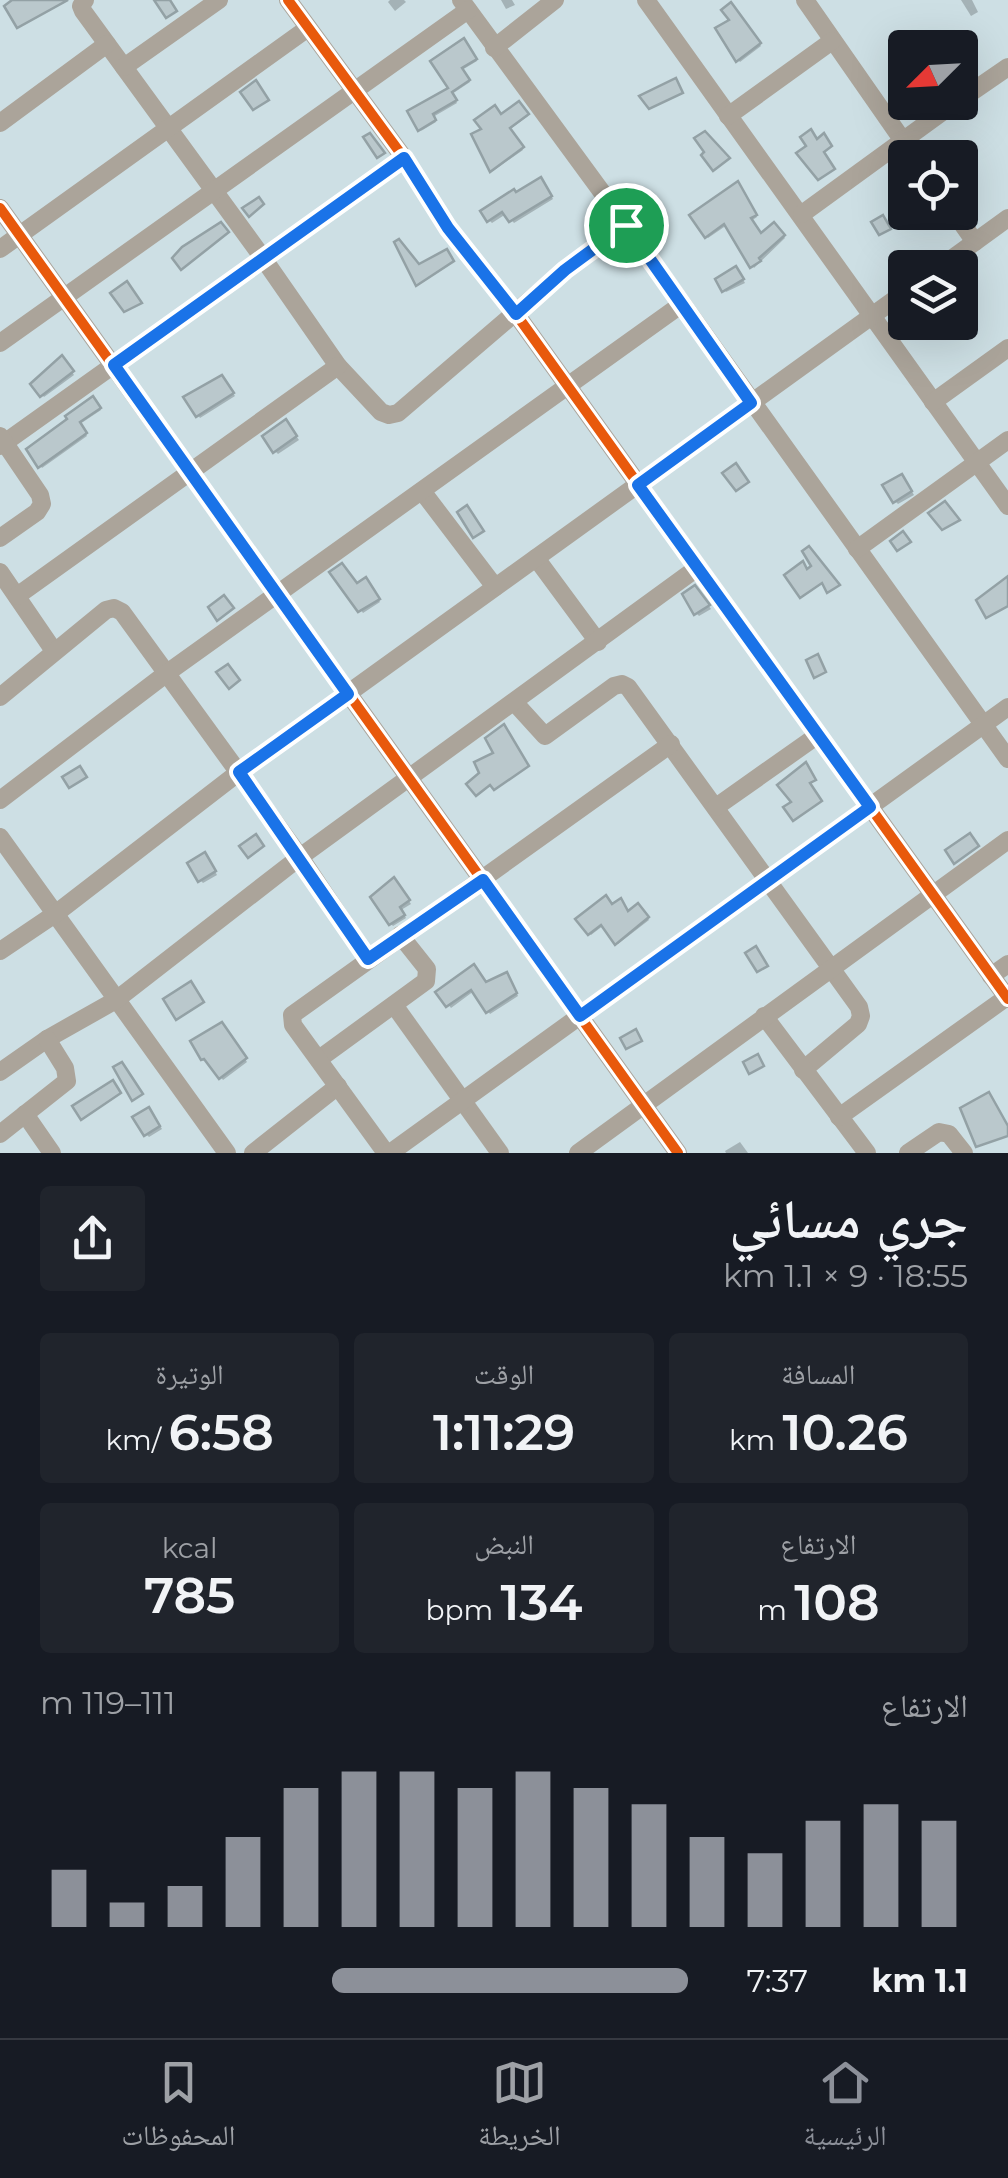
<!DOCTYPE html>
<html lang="ar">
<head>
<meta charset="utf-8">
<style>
  :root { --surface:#171b24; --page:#20242c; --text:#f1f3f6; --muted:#9ea1a6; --line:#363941; --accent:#8c9099 }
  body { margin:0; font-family:Montserrat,"Noto Naskh Arabic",sans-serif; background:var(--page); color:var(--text); direction:rtl; height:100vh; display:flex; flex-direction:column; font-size:38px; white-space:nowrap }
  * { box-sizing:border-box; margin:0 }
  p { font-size:32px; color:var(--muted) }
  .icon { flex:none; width:55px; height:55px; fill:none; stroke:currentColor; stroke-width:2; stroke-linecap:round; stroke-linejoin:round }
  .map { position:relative; height:1153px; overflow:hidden; direction:ltr }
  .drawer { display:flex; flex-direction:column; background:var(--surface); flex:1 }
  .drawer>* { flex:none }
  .needle { width:65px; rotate:246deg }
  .tools { position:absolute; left:888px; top:30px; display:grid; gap:20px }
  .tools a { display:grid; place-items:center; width:90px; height:90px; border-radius:10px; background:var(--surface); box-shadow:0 10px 40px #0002; font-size:50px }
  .pin { position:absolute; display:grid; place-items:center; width:85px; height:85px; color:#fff; margin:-42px; border:5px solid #fff; border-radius:50%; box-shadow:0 2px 10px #0007 }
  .round { display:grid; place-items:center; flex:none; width:105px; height:105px; border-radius:10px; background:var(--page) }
  .head { display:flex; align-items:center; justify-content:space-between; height:170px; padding:0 40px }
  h1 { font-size:55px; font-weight:600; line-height:75px }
  .figures { display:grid; grid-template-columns:repeat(3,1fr); gap:15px; height:170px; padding:10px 40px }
  .figures div { display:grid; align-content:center; border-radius:10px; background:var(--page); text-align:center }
  .figures b { font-size:50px; font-weight:600 }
  .figures small { font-size:28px; font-weight:400 }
  .figures p { font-size:28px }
  .chart { height:280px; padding:20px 40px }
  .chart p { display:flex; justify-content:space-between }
  .chart svg { width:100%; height:180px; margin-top:10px; stroke:var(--accent); stroke-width:6 }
  ul { padding:0 40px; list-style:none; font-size:32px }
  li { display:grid; grid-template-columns:160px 120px 1fr; align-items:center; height:75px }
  li i { height:25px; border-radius:12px; background:var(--accent) }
  .tabs { display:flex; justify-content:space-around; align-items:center; height:140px; border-top:2px solid var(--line); background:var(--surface); font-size:28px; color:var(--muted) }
  .tabs a { display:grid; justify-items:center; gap:5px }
  .tabs .active { color:var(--accent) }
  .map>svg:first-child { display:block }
</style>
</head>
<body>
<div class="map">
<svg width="1008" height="1153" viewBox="0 0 1008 1153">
  <rect width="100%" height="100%" fill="#cddfe4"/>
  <g fill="#0003">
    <path d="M390,0H404L406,2L395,11L388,2Z"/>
    <path d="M501,0H512L515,5L506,9Z"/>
    <path d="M961,0H972L978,12L971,16Z"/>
    <path d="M731,5L761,46L740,62L738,60Z"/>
    <path d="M466,43L477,61L462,70L470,82L452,94L457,103L433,117L436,122L421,131L452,89Z"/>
    <path d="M519,104L528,116L509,130L523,150L493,171L485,130Z"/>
    <path d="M543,183L553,199L514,223L506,214L492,223L489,220L516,195Z"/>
    <path d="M740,186L757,217L751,221L762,236L774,225L785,238L754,268L727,225L708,238L693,216Z"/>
    <path d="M739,272L745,283L726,292L723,288Z"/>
    <path d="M62,358L74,375L44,397L33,384Z"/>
    <path d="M224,381L235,396L200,418L198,415Z"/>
    <path d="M93,400L101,410L80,424L87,436L42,468L29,450Z"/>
    <path d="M288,425L299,440L278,454L275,451Z"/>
    <path d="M905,480L914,495L898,504L895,501Z"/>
    <path d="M333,573L357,586L368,583L380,602L363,613Z"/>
    <path d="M698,591L711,609L699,616L696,613Z"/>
    <path d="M207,858L217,875L203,883L200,880Z"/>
    <path d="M396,882L411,904L401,910L406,918L393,926L391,924Z"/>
    <path d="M638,906L649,920L618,944L604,925L591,935L578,919L612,907L628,914Z"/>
    <path d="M509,977L518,996L490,1014L474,991L451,1008L439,992L486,985Z"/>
    <path d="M224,1028L247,1062L223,1080L208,1060L203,1059Z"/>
    <path d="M152,1113L162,1129L149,1137L146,1134Z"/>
    <path d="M740,1142L748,1153H726L725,1151Z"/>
  </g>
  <g fill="#bac8cc" stroke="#93a1a5" stroke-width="2.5">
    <path d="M12,0H68L17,28L4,6Z"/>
    <path d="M154,0H170L177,11L166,18Z"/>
    <path d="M731,2L761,43L736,62L715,28L729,20L721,10Z"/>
    <path d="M464,38L477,59L462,68L470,80L452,92L457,100L433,114L436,120L418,131L407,111L448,88L430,61Z"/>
    <path d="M676,78L683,93L649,109L639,96Z"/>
    <path d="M256,80L269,100L253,110L240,92Z"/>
    <path d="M519,101L529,114L510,128L524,147L490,172L471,134L481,129L474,120L495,105L501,114Z"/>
    <path d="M811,129L817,139L824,133L832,146L824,152L835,169L818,180L796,153L806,146L800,137Z"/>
    <path d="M705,131L730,158L713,171L701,155L704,152L694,138Z"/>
    <path d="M370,133L385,153L377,158L363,137Z"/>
    <path d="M541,177L552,196L509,222L502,212L487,222L480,211L514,189L516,192Z"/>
    <path d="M738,181L757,215L751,218L761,233L774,222L785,235L759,258L761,261L750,268L724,224L705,238L689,215Z"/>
    <path d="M259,197L264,204L249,217L242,208Z"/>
    <path d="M883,215L891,229L879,235L871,222Z"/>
    <path d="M221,222L229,232L181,270L172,258L182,247Z"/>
    <path d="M399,239L419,264L447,249L454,261L416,286L394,242Z"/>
    <path d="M736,266L744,279L722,292L715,279Z"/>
    <path d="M127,281L142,303L124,312L110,293Z"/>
    <path d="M62,355L74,371L40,397L30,384Z"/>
    <path d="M222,375L234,393L196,417L183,397Z"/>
    <path d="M93,396L101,408L80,422L87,433L38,468L26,449L67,419L65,416Z"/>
    <path d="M286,419L297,436L273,453L262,436Z"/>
    <path d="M736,463L749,482L736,491L722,473Z"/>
    <path d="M902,474L912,491L893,503L882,485Z"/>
    <path d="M945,501L960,520L942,530L928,513Z"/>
    <path d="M467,505L484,531L473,538L457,512Z"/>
    <path d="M903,531L911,542L897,551L890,541Z"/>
    <path d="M809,546L840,585L827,593L822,583L800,598L784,575L803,561L807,569L811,566L802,551Z"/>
    <path d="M342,563L357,583L366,577L380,599L358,612L329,572Z"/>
    <path d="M1008,576V606L986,618L976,600Z"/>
    <path d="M695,585L710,605L694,615L682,594Z"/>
    <path d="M224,595L234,608L217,621L208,607Z"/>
    <path d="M818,654L826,672L814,678L806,660Z"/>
    <path d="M228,664L240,680L229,689L216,672Z"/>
    <path d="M504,724L529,766L494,790L490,785L476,796L466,784L479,773L474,762L493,753L485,738Z"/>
    <path d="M806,762L816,780L810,783L822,801L793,821L783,807L791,802L777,785Z"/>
    <path d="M80,766L87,777L69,788L62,777Z"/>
    <path d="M970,833L979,846L954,864L945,850Z"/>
    <path d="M256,834L264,846L248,858L239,846Z"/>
    <path d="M205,852L216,871L198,882L187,863Z"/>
    <path d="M394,877L410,900L400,907L405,915L389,925L370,897Z"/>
    <path d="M606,895L612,904L621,898L628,911L638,903L649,917L615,945L601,925L588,935L575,919Z"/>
    <path d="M756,946L768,966L757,972L745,953Z"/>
    <path d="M474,964L486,982L507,972L517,993L486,1013L471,990L446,1007L435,992Z"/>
    <path d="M191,981L204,1002L176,1020L163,999Z"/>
    <path d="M222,1022L247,1058L219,1079L204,1059L201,1060L190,1041Z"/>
    <path d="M636,1029L642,1041L626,1049L620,1038Z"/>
    <path d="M758,1054L764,1066L749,1074L743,1062Z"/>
    <path d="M122,1062L143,1094L132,1101L113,1067Z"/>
    <path d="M113,1080L121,1093L81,1120L72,1106Z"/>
    <path d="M989,1092L1008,1126V1136L976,1147L960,1108Z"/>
    <path d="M149,1107L160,1126L144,1136L132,1117Z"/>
  </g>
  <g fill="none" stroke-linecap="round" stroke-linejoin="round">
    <g stroke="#aba49a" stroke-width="18">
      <path d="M85,0L81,6L83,11L263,258L338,366L381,412L389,415L398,413L565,270L626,225"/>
      <path d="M288,0L404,158L448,228L516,314L1008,999"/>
      <path d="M461,0L626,225L1008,759"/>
      <path d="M646,0L1008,506"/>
      <path d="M805,0L915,158"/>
      <path d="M494,48L555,0"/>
      <path d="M124,67L219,0"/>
      <path d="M960,100L1008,67"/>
      <path d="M728,116L832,41"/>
      <path d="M0,123L107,44"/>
      <path d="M0,208L678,1153"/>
      <path d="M954,212L975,242"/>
      <path d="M802,214L956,102"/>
      <path d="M0,249L308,28"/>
      <path d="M939,268L1008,218"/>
      <path d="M0,343L468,10"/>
      <path d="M933,402L1008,348"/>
      <path d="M0,446L404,158"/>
      <path d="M422,491L495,587"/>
      <path d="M0,538L37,512L42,504L40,495L0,436"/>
      <path d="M857,549L1008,440"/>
      <path d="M536,558L598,642"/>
      <path d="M0,572L54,651"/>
      <path d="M17,596L338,366"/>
      <path d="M0,697L106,610L114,608L122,612L300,857L368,959"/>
      <path d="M515,703L545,736L614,686L622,684L628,687L859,1007L861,1016L858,1024L803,1070"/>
      <path d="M0,800L167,673L682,304"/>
      <path d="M716,807L818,735"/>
      <path d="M0,837L227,1153"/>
      <path d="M0,951L55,914L239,772L905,292"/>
      <path d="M991,976L1008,964"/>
      <path d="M394,1005L500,1153"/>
      <path d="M764,1016L867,1153"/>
      <path d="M319,1059L426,981L427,969L400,935"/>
      <path d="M0,1072L47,1039L116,1000L300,857L697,568"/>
      <path d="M25,1114L52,1153"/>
      <path d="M839,1117L1007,997"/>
      <path d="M0,1134L67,1081L65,1068L47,1039"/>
      <path d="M253,1153L338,1086"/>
      <path d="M386,1153L293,1025L292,1015L671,744"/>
      <path d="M390,1153L1008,707"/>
      <path d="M578,1153L1008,840"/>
      <path d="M908,1153L939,1132L949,1134L964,1153"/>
    </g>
    <defs>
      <g id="cycleway">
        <path d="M288,0L404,158L448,228L516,314L1008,999"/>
        <path d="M0,208L678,1153"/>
      </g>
    </defs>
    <use href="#cycleway" stroke="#fff" stroke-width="16"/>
    <use href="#cycleway" stroke="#e8590c" stroke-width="10"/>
  </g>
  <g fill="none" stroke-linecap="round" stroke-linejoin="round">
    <defs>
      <path id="route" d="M404,158L448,228L516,314L565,270L626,225L751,403L638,485L870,807L580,1016L483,880L368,959L239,772L348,694L114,365Z"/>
    </defs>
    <use href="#route" stroke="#fff" stroke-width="20"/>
    <use href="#route" stroke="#1a73e8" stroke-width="12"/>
  </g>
</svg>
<div class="tools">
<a><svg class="needle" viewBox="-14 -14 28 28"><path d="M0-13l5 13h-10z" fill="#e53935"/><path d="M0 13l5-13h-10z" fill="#9ea1a6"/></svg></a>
<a><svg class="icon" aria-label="locate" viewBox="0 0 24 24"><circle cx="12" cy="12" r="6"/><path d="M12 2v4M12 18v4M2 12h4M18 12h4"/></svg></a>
<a><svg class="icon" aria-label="layers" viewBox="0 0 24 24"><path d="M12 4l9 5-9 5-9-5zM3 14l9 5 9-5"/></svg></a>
</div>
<div class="pin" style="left:626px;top:225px;background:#1e9e55"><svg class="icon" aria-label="arrive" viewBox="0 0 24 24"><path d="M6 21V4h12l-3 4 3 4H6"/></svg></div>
</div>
<section class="drawer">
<div class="head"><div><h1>جري مسائي</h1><p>18:55 · 9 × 1.1 km</p></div><a class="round"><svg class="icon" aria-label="share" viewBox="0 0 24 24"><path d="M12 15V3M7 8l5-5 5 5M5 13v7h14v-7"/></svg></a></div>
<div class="figures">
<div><p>المسافة</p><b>10.26<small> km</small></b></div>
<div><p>الوقت</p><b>1:11:29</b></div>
<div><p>الوتيرة</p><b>6:58<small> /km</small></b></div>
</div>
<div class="figures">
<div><p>الارتفاع</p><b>108<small> m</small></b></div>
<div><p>النبض</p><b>134<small> bpm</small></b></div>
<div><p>kcal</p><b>785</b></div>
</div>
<div class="chart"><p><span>الارتفاع</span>111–119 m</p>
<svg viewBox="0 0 160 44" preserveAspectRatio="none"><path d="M5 44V30M15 44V38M25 44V34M35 44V22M45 44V10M55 44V6M65 44V6M75 44V10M85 44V6M95 44V10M105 44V14M115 44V22M125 44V26M135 44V18M145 44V14M155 44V18"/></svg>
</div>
<ul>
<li><b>1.1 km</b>7:37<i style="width:55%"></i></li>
</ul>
</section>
<nav class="tabs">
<a class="active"><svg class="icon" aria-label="home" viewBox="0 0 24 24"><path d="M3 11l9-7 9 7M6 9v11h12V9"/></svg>الرئيسية</a>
<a><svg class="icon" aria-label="map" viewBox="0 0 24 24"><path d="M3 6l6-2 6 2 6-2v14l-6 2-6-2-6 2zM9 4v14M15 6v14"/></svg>الخريطة</a>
<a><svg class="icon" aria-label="saved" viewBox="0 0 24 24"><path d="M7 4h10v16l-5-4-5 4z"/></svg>المحفوظات</a>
</nav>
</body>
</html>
